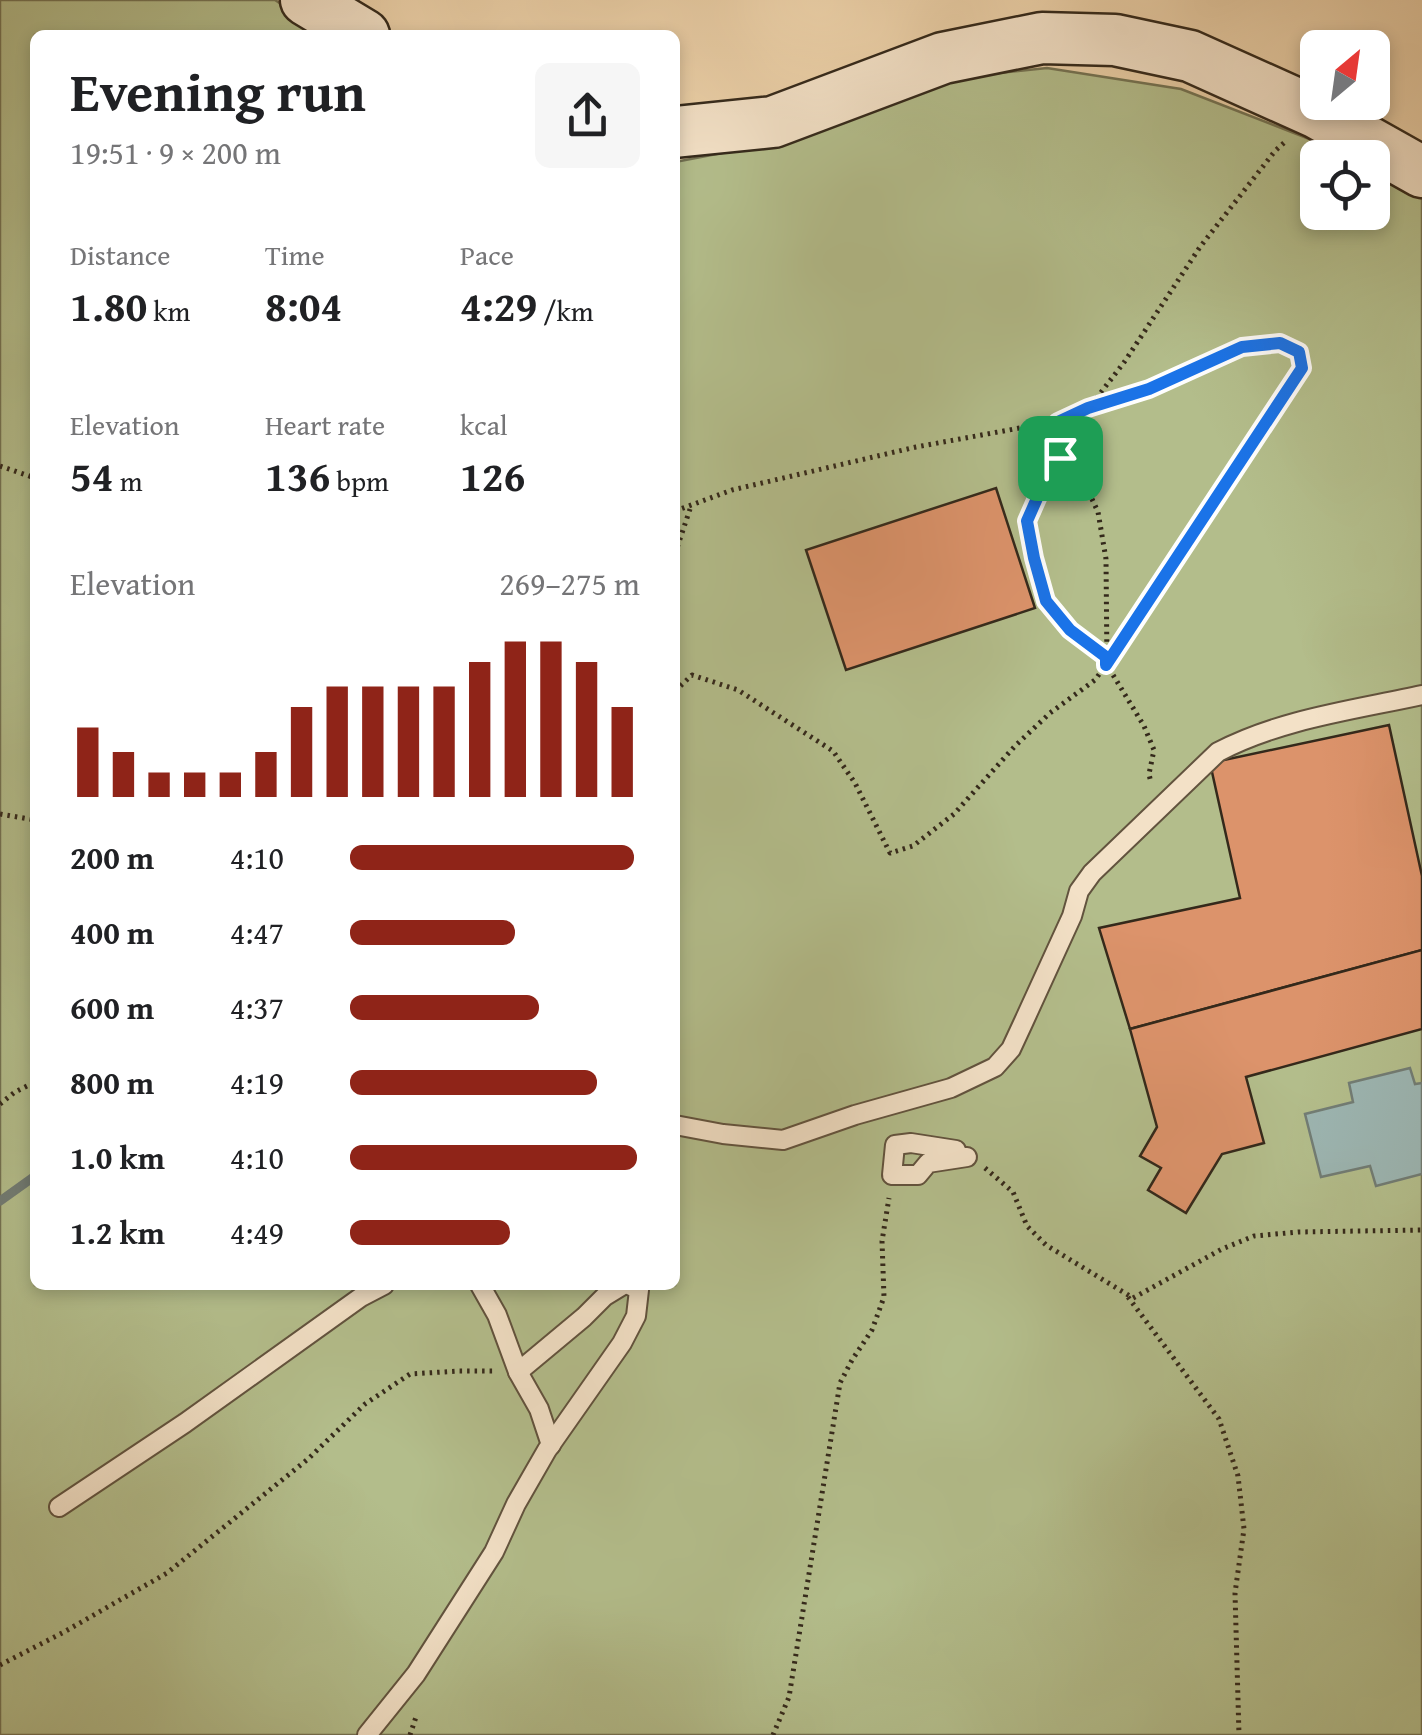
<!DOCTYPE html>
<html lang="en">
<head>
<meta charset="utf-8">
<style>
  :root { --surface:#fff; --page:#f6f6f6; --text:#202124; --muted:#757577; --accent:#8f2418 }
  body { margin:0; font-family:"Gentium Book Plus",serif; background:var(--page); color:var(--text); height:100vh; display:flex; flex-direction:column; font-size:38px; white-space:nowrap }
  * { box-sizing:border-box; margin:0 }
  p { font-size:32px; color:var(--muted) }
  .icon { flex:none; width:55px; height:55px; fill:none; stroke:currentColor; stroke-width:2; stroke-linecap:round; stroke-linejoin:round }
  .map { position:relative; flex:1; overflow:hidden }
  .drawer { position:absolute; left:30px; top:30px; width:650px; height:1260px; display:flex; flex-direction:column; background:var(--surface); border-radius:15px; box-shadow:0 5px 15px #0003 }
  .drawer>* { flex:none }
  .needle { width:65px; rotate:29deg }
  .buttons { position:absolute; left:1300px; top:30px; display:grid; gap:20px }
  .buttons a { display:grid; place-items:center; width:90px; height:90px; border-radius:15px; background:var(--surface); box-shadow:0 5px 15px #0003; font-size:50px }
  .pin { position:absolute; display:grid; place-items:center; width:85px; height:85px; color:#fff; margin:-42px; border-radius:20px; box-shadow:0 5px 15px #0006 }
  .round { display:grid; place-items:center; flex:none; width:105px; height:105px; border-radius:15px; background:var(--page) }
  .summary { display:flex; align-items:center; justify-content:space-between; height:170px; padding:0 40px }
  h1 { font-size:55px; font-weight:700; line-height:75px }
  .metrics { display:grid; grid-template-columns:repeat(3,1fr); gap:15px; height:170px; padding:10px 40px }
  .metrics div { display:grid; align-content:center }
  .metrics b { font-size:42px; font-weight:700 }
  .metrics small { font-size:28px; font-weight:400 }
  .metrics p { font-size:28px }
  .chart { height:280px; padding:20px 40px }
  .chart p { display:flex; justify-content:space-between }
  .chart svg { width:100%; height:180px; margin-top:10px; stroke:var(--accent); stroke-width:6 }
  ul { padding:0 40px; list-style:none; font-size:32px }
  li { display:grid; grid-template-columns:160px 120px 1fr; align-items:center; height:75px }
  li i { height:25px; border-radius:12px; background:var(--accent) }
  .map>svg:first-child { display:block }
</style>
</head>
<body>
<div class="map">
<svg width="1422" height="1735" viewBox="0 0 1422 1735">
  <rect width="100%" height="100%" fill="#ecd1a9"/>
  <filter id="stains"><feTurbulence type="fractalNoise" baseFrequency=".002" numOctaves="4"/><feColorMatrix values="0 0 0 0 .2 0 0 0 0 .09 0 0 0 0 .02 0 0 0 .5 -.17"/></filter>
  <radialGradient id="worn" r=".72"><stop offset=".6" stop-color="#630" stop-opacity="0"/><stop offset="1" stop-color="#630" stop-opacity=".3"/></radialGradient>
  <path fill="#b3bd8b" stroke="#747353" stroke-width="2.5" d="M0,0H275L328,35H35V1285H675V162L779,142L961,77L1047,68L1181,89L1312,140L1346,157L1318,158V212H1372L1373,171L1422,196V1735H0Z"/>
  <path fill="#9cb5b1" stroke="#727d75" stroke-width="2.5" d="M1410,1068L1415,1084L1422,1083V1174L1376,1186L1370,1166L1321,1177L1305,1114L1353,1102L1349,1083Z"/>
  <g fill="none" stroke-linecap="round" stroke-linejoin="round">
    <path stroke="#727d75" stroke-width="9" d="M0,1201L35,1176"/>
  </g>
  <g fill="#dc936b" stroke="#34291b" stroke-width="2.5">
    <path d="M996,488L1035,608L846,670L806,550Z"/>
    <path d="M1389,725L1422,876V950L1130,1029L1099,928L1240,898L1210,763Z"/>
    <path d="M1422,950V1029L1246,1077L1264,1143L1222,1154L1186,1213L1148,1190L1161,1168L1140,1156L1157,1127L1130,1029Z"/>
  </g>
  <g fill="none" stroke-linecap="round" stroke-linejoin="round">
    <defs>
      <g id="lane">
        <path d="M675,1125L723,1134L783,1140L855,1115L951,1088L995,1067L1011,1049L1024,1021L1072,916L1079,891L1092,873L1218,752C1281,719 1354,710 1422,695"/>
        <path d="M956,1150L911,1143L895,1145L892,1175H918L928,1163L967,1157"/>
        <path d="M480,1285L497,1315L518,1372L539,1409L551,1445"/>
        <path d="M518,1372L584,1317L605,1296L623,1285"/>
        <path d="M59,1507L185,1423L361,1297L384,1285"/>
        <path d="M367,1735L416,1674L494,1552L516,1504L547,1450L622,1343L636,1316L639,1290L629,1285"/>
      </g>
      <g id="secondary">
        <path d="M306,0L364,35"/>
        <path d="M675,132L773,122L943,58L1042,38L1115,40L1190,56L1317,113L1422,172"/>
      </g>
    </defs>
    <use href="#lane" stroke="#62533e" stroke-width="22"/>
    <use href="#secondary" stroke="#34291b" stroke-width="55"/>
    <g stroke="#34291b" stroke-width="5" stroke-dasharray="2.5 5" stroke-linecap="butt">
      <path d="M1089,408L1073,458L1098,512L1106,559L1107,665L1144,726L1154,750L1149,774L1151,783"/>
      <path d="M1058,422L1060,458L1043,487L1027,521L1034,558L1047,601L1070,630L1106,657"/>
      <path d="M0,466L35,478"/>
      <path d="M675,511L732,490L916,447L1058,421L1089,408"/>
      <path d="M675,554L691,506"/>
      <path d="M675,691L692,675L738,690L833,751L855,783L890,853L913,846L954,814L1015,746L1050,713L1095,680L1135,624L1302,368L1299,352L1280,343L1242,347L1149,389L1089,408L1125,361L1200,247L1275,151L1286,141"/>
      <path d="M0,814L35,820"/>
      <path d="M0,1104L15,1092L35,1082"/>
      <path d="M985,1168L1013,1192L1027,1226L1046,1245L1133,1298L1222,1249L1254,1236L1298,1232L1422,1230"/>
      <path d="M1128,1297L1219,1419L1238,1476L1244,1529L1235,1593L1239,1735"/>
      <path d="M0,1665L64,1632L167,1573L308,1459L365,1404L410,1374L459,1371H495"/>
      <path d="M410,1735L417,1714"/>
      <path d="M773,1735L789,1697L840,1383L852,1360L872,1330L884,1297L882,1241L889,1198"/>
    </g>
    <use href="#lane" stroke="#f3e1c7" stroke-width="18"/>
    <use href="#secondary" stroke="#f3e1c7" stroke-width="50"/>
  </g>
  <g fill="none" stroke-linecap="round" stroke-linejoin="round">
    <defs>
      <path id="route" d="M1280,343L1299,352L1302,368L1106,665V657L1070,630L1046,601L1034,558L1027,521L1042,487L1060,458L1058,422L1088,408L1149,389L1242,347Z"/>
    </defs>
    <use href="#route" stroke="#fff" stroke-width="20"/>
    <use href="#route" stroke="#1a73e8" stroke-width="12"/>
  </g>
  <rect width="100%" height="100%" filter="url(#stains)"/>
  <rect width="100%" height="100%" fill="url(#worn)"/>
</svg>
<div class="buttons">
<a><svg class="needle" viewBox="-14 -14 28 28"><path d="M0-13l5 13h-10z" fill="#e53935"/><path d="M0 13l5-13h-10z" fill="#757577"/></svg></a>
<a><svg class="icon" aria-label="locate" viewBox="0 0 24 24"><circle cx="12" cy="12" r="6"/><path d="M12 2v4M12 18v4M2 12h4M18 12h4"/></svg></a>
</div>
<div class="pin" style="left:1060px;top:458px;background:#1e9e55"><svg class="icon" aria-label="arrive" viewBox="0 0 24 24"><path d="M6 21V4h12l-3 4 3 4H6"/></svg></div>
<section class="drawer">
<div class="summary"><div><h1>Evening run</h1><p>19:51 · 9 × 200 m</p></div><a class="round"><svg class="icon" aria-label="share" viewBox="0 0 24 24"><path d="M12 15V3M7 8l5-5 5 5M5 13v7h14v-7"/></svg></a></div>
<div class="metrics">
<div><p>Distance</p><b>1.80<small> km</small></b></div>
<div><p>Time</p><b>8:04</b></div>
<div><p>Pace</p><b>4:29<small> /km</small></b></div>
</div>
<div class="metrics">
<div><p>Elevation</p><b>54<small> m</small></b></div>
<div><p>Heart rate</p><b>136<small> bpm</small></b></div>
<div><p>kcal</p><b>126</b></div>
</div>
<div class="chart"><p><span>Elevation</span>269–275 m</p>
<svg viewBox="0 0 160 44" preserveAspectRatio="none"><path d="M5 44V27M15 44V33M25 44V38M35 44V38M45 44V38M55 44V33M65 44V22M75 44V17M85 44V17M95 44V17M105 44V17M115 44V11M125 44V6M135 44V6M145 44V11M155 44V22"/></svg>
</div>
<ul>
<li><b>200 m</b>4:10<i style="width:98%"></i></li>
<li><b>400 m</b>4:47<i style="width:57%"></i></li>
<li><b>600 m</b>4:37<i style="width:65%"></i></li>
<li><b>800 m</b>4:19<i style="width:85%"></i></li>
<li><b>1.0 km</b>4:10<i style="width:99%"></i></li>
<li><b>1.2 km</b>4:49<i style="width:55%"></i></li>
</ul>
</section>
</div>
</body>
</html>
